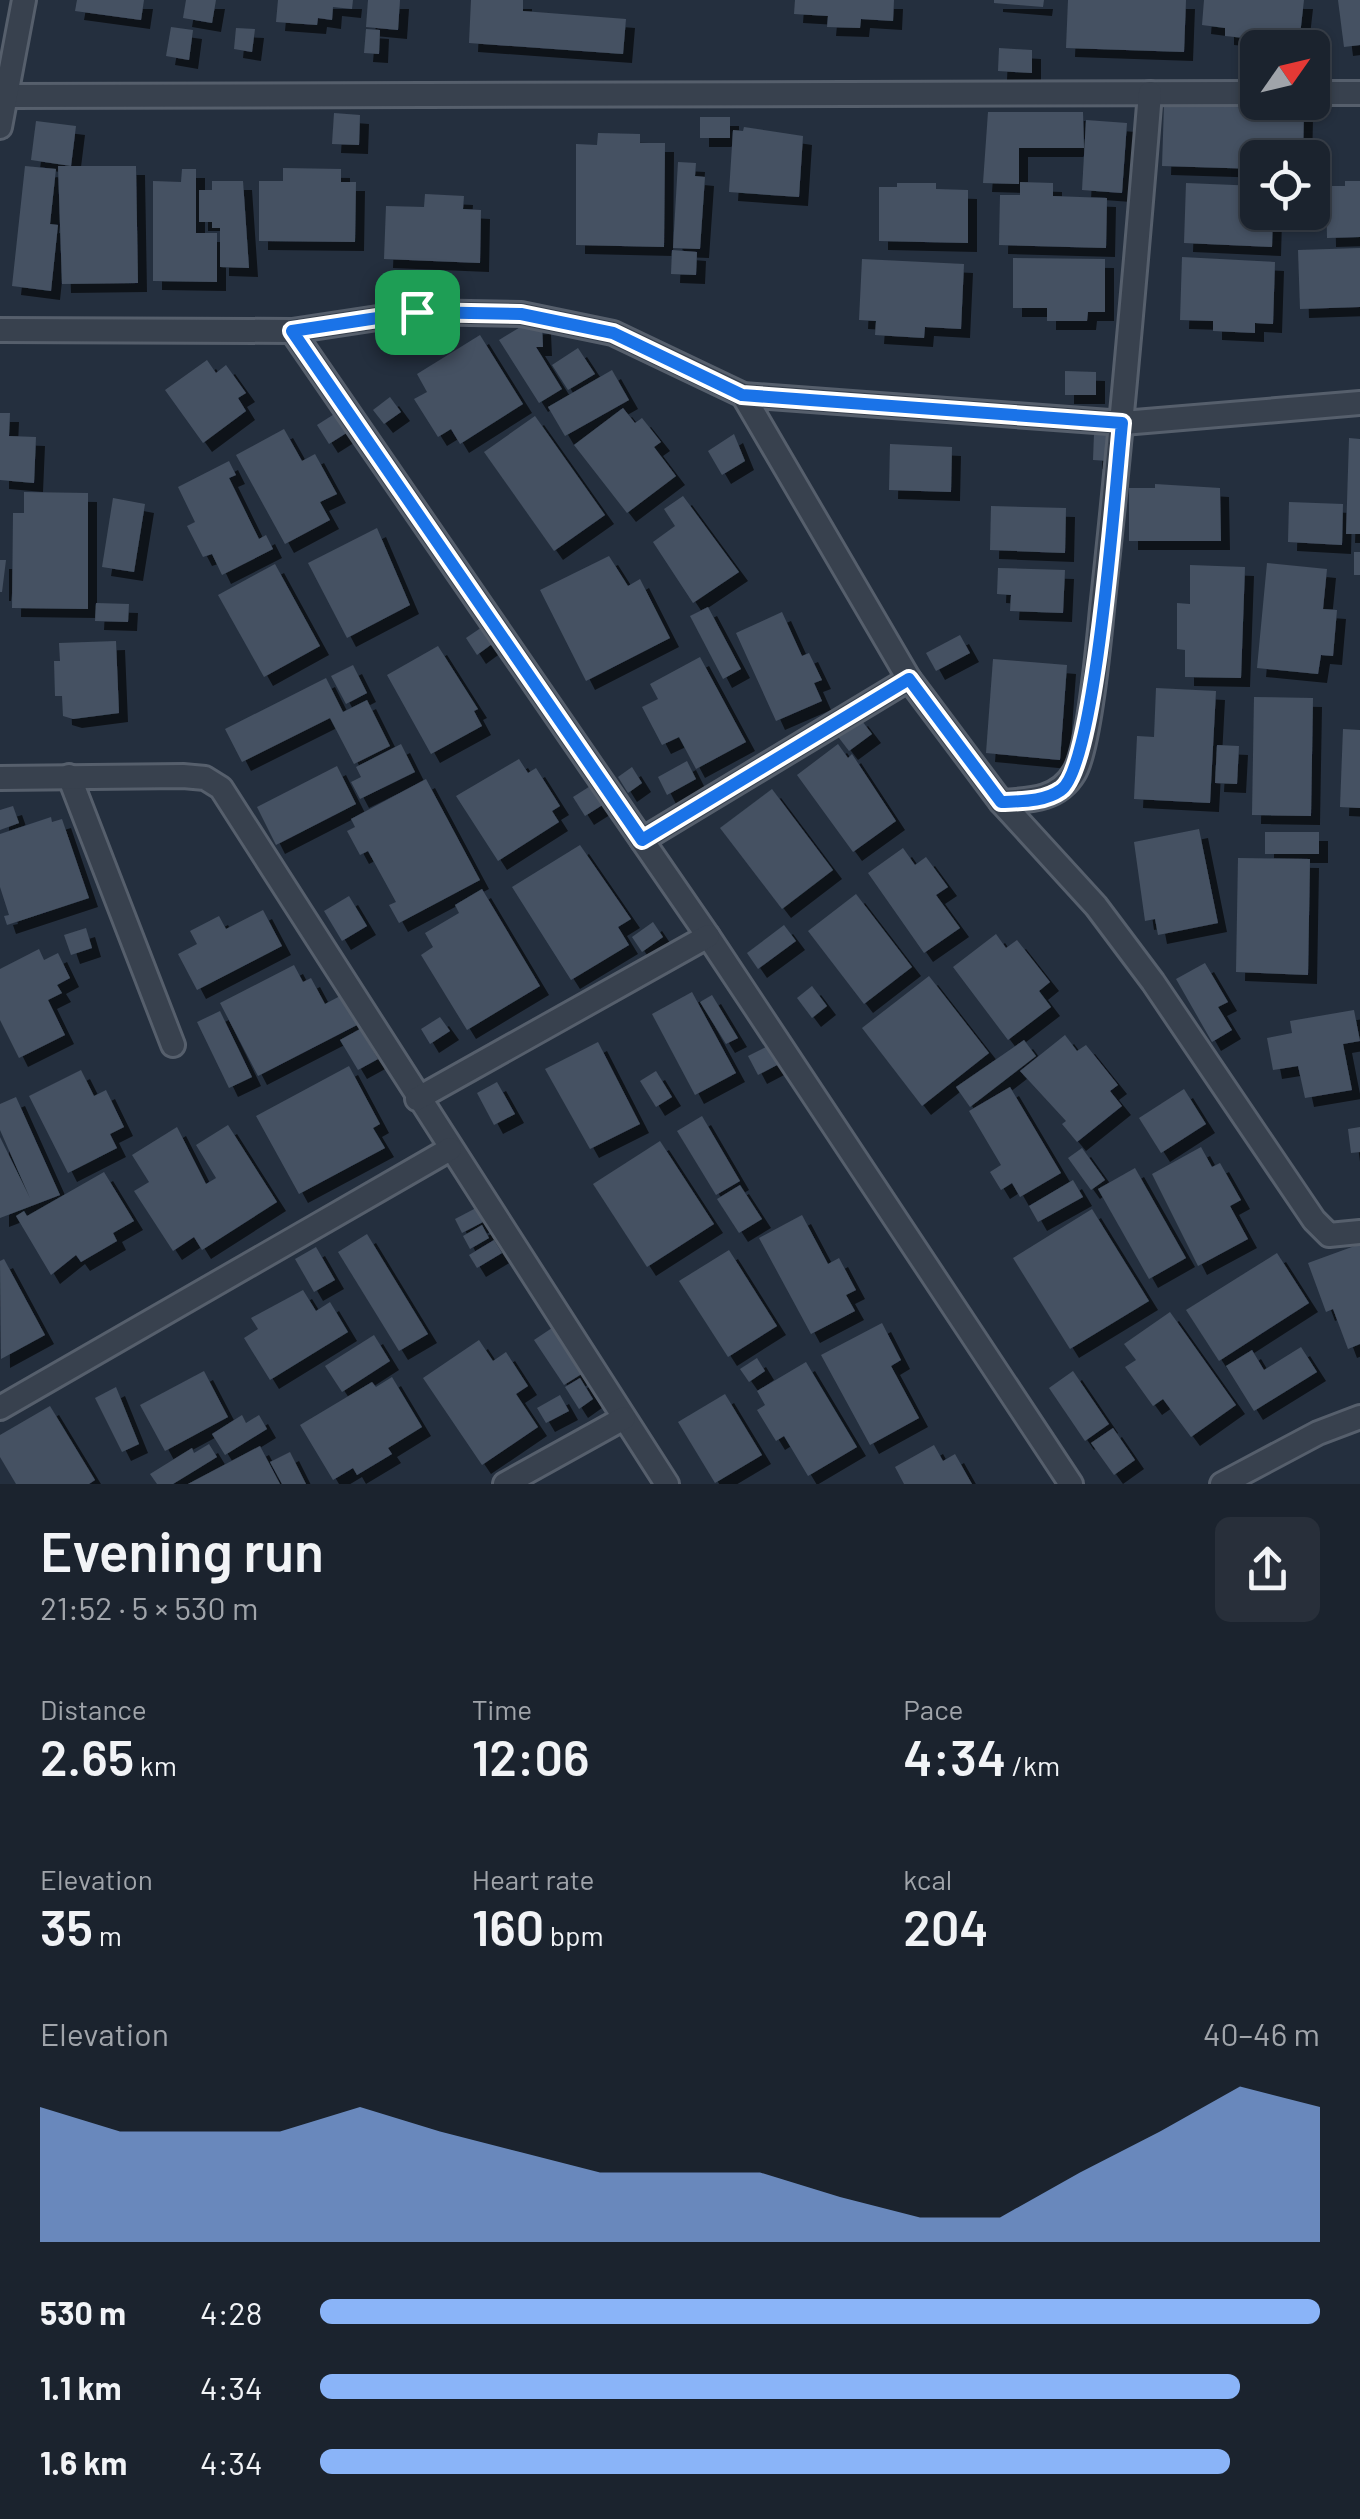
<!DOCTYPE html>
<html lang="en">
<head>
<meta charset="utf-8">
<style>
  :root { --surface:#1b232e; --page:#282f3a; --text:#f1f3f6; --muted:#a0a4aa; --line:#39404a; --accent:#8ab4f8 }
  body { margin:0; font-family:Barlow,sans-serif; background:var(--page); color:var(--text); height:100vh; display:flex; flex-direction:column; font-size:38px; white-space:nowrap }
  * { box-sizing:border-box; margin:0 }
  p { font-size:32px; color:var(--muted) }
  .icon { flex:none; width:55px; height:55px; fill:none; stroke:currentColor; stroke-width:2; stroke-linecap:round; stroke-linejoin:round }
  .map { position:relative; height:1484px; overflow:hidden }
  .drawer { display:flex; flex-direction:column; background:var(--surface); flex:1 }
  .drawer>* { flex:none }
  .needle { width:65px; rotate:56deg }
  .controls { position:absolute; left:1240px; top:30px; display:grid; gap:20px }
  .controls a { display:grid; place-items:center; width:90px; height:90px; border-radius:15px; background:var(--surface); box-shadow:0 2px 8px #0004,0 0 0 2px var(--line); font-size:50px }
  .pin { position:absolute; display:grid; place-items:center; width:85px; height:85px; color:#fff; margin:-42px; border-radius:20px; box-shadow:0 5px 15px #0006 }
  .round { display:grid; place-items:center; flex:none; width:105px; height:105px; border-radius:15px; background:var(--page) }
  .headline { display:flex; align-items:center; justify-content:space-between; height:170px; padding:0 40px }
  h1 { font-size:55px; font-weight:600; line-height:75px }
  .figures { display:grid; grid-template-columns:repeat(3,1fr); gap:15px; height:170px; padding:10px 40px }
  .figures div { display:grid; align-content:center }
  .figures b { font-size:50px; font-weight:600 }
  .figures small { font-size:28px; font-weight:400 }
  .figures p { font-size:28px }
  .chart { height:280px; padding:20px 40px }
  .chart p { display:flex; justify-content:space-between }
  .chart svg { width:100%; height:180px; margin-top:10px; fill:var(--accent); opacity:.7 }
  ul { padding:0 40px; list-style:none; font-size:32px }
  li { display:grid; grid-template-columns:160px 120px 1fr; align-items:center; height:75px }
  li i { height:25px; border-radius:12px; background:var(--accent) }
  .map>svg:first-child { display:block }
</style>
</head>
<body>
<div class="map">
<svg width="1360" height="1484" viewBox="0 0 1360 1484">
  <defs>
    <filter id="shadow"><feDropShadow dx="9" dy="9" stdDeviation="0" flood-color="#0009"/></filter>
  </defs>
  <rect width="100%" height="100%" fill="#242f3e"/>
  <g fill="#455162" filter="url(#shadow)">
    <path d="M77,0H144L141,20L75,11Z"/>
    <path d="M186,0H216L212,23L183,18Z"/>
    <path d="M278,0H353L352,9L333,7L332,20L318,18L317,25L276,22Z"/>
    <path d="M368,0H400L398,30L366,27Z"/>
    <path d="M471,0H523V11L626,19L623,54L469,43Z"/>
    <path d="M795,0H894L893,21L861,19L860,28L827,27L828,16L794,14Z"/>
    <path d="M994,0H1044L1043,7L994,3Z"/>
    <path d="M1068,0H1186L1184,52L1066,48Z"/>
    <path d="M1204,0H1304L1300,35L1264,31V40L1225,36V28L1202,25Z"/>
    <path d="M1338,0H1360V45L1344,47Z"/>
    <path d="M171,27L193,30L189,60L166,56Z"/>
    <path d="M236,28L255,29L252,52L234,49Z"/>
    <path d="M366,29L380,30L379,54L364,53Z"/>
    <path d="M999,48L1032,50V73L998,71Z"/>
    <path d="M1164,105L1304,109L1303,158H1258V169L1162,166Z"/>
    <path d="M988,112H1083L1084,148H1019V184L983,183Z"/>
    <path d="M334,113L360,115L359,145L332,144Z"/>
    <rect x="700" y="117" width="30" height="21"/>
    <path d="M1086,120L1127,123L1122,193L1082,190Z"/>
    <path d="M36,121L76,126L71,166L31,160Z"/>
    <path d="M744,127L803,136L799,197L729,192L733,130L743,131Z"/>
    <path d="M598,133L640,134V143H665L664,247L576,245V144L597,145Z"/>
    <path d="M678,162L696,163L695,176L705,177L700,249L673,248Z"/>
    <path d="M25,166L56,169L50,224L58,225L51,291L12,286Z"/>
    <path d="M58,166H136L138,283L62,284Z"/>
    <path d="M283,168L341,169V182H356L355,242L259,241V181H283Z"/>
    <path d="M182,169H196V233H217V282L153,281V181L181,182Z"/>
    <path d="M212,181H243L249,268L220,267V228H212V222H199V190H212Z"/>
    <path d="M1345,181H1360V237L1327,238L1326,186H1345Z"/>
    <path d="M1020,182L1053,183V196L1107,198L1106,248L999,245L1000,195H1020Z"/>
    <path d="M897,183H936V189L968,190V243L879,241V187H897Z"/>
    <path d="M1186,183L1258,186V212H1273L1272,247L1184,243Z"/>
    <path d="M425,194L464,196L463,209L481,210L480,263L384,259L386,206L424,207Z"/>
    <path d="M1360,248V307L1300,309L1298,250Z"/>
    <path d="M672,250L697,252L696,275L671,274Z"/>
    <path d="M1182,257L1275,262L1273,324L1255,323V333L1213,331V321L1180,320Z"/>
    <path d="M1013,258L1105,259V312H1088L1087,321H1047V308H1013Z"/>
    <path d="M862,259L964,264L961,329L925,327L924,338L875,335L876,321L859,320Z"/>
    <path d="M542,325L543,347H536L562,389L539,403L499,340L522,326Z"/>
    <path d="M480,335L523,404L460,444L451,429L438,437L414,399L427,392L417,374Z"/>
    <path d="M578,348L595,374L568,390L552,365Z"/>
    <path d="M207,360L216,373L226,365L246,393L238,398L246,411L203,443L165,390Z"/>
    <path d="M612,370L629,400L565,436L548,407Z"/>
    <path d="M1065,371L1096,372V395H1065Z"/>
    <path d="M390,397L401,412L384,424L373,410Z"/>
    <path d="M623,408L635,423L642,418L661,442L654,447L676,476L627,513L574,445Z"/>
    <path d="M0,413H10L9,436L36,437L34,483L0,480Z"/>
    <path d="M336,413L348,432L329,444L317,425Z"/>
    <path d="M535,416L605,515L554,551L484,452Z"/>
    <path d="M284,429L302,461L315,454L337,494L320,502L330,520L285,544L236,455Z"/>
    <path d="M734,434L745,461L722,475L708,451Z"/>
    <path d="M1094,434H1111L1110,461L1093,460Z"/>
    <path d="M1349,438L1360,439V534H1346Z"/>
    <path d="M890,444L952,447L951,492L889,490Z"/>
    <path d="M229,461L236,475L229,478L259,539L266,535L273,549L222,575L212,554L203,557L187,526L195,522L178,487Z"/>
    <path d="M1155,484L1220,488L1221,541H1129V488H1155Z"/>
    <path d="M24,492L88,493V609L12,608L13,513H24Z"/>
    <path d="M683,496L739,572L693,603L653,542L675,526L664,509Z"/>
    <path d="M113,498L145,504L134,572L102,567Z"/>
    <path d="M1289,502L1343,504L1342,545L1288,542Z"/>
    <path d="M991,506L1066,508L1065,553L990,550Z"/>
    <path d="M377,528L410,605L347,638L308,563Z"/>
    <rect x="1354" y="552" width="6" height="23"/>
    <path d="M609,556L628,586L640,579L670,638L586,681L540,590Z"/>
    <path d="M0,560H6L2,592H0Z"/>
    <path d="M1267,563L1327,569L1323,609L1337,610L1333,656L1321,655L1318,674L1257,668Z"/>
    <path d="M275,564L320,646L264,677L218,595Z"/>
    <path d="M1190,565L1245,567L1241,678L1185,677V650L1177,649V603L1190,604Z"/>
    <path d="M998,568L1065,570L1063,613L1010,611L1011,595L997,594Z"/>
    <path d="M96,603L129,604L128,622L95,621Z"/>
    <path d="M708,607L741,669L723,679L690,616Z"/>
    <path d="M782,612L802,656L809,653L822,680L814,683L822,701L776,721L736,633Z"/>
    <path d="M485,625L496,641L477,655L466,638Z"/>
    <path d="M960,635L970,653L936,671L926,653Z"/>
    <path d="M116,641L119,713L73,719L63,716L62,696H55L54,661H60L59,643Z"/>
    <path d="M438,646L478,709L474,711L482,726L431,754L387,675Z"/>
    <path d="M700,657L746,742L696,769L679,737L662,745L642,707L658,699L650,684Z"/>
    <path d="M993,659L1067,665L1060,760L986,753Z"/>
    <path d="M353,665L367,693L346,704L331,676Z"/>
    <path d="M326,678L343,712L367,700L390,746L354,764L330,718L242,762L225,729Z"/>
    <path d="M1156,688L1216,691L1210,803L1134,799L1137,736L1154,737Z"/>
    <path d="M1254,697L1313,698L1311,816L1252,815Z"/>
    <path d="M859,717L872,734L849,751L836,734Z"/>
    <path d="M1343,729L1360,730V808L1340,807Z"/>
    <path d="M401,744L415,772L360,799L351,782L361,777L356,767Z"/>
    <path d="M838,744L848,758L852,754L896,821L853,852L797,775Z"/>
    <path d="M1217,745L1239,746L1237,784L1215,783Z"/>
    <path d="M519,759L528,773L536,768L560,806L552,811L559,822L498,861L456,796Z"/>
    <path d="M687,761L696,779L667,795L658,777Z"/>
    <path d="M337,766L356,804L276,845L257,807Z"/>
    <path d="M632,767L642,783L628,793L618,777Z"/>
    <path d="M426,779L480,880L399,923L389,905L396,902L368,851L360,855L347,831L355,827L351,819Z"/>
    <path d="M592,785L604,804L585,816L573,797Z"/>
    <path d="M772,789L833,870L782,909L720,828Z"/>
    <path d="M13,806L19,823L0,830V810Z"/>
    <path d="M51,817L52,822L62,819L89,898L7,925L4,916L9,915L0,887V834Z"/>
    <path d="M1199,829L1218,923L1158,935L1155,919L1145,921L1134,842Z"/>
    <rect x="1265" y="832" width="54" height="22"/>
    <path d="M580,845L631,919L618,927L629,945L571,980L512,887Z"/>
    <path d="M903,848L915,865L926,857L948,887L936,895L960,928L924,953L868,873Z"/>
    <path d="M1238,858L1310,859L1308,975L1236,972Z"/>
    <path d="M482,889L540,986L467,1030L421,955L433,947L425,933L459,913L455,905Z"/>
    <path d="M856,894L912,967L864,1004L808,931Z"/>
    <path d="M349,896L367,926L342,941L324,911Z"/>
    <path d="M263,910L282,946L197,990L178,954L197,944L190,931L219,916L226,929Z"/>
    <path d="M653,922L663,937L642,952L632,937Z"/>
    <path d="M784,925L796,941L758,969L747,953Z"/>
    <path d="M86,928L92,948L71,955L64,935Z"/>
    <path d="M996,934L1006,948L1017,940L1050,982L1039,991L1051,1007L1008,1040L953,967Z"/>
    <path d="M39,949L44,960L58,953L70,978L57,985L62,993L48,1000L65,1035L19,1058L0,1020V969Z"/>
    <path d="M1205,963L1228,1002L1218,1007L1232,1030L1212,1042L1176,979Z"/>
    <path d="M294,965L303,982L311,978L325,1004L342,995L357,1025L258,1076L220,1003Z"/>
    <path d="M929,976L989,1053L922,1106L862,1028Z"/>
    <path d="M812,986L827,1006L812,1018L797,998Z"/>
    <path d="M692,992L736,1073L695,1095L652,1014Z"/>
    <path d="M712,995L738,1038L726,1044L700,1002Z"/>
    <path d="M1354,1010L1360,1041L1343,1044L1352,1090L1305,1098L1298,1066L1273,1070L1267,1038L1292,1033L1290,1021Z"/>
    <path d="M220,1011L252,1077L229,1088L197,1022Z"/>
    <path d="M440,1017L450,1031L430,1044L421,1029Z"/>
    <path d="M360,1029L378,1059L358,1070L340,1040Z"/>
    <path d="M1065,1035L1077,1051L1086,1045L1118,1085L1110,1091L1122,1106L1077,1142L1062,1124L1066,1121L1020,1071Z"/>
    <path d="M1024,1040L1036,1056L970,1107L956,1087Z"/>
    <path d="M598,1042L640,1124L590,1149L545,1069Z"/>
    <path d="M770,1045L779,1064L758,1075L748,1056Z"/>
    <path d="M349,1066L380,1124L373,1128L385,1148L299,1194L256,1116Z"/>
    <path d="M81,1070L94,1096L106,1090L124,1127L110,1134L117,1148L68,1173L29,1096Z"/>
    <path d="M656,1071L672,1097L656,1107L640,1081Z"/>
    <path d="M497,1082L515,1114L494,1125L477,1093Z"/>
    <path d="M1010,1087L1061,1173L1020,1197L1012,1183L1001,1190L990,1172L1001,1165L969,1111Z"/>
    <path d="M1184,1089L1206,1124L1161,1153L1139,1118Z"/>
    <path d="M16,1097L60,1195L0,1218V1137L30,1198L0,1130V1104Z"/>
    <path d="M702,1116L740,1181L716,1195L677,1131Z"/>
    <path d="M228,1125L277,1202L202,1250L194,1237L173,1251L134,1191L149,1182L132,1155L177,1127L206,1184L216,1178L196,1145Z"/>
    <path d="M1360,1127V1152L1351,1153L1348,1129Z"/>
    <path d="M660,1141L714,1224L647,1267L593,1184Z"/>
    <path d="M1201,1147L1212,1167L1220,1163L1241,1200L1230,1206L1248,1239L1198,1266L1152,1174Z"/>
    <path d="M1082,1148L1105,1180L1091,1190L1068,1158Z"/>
    <path d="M1135,1168L1186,1258L1149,1279L1098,1189Z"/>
    <path d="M104,1172L134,1221L113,1233L117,1241L81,1262L76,1255L51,1275L16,1216L24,1211L27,1216Z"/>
    <path d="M1073,1180L1083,1197L1038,1222L1029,1206Z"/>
    <path d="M740,1185L762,1219L739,1233L717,1199Z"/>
    <path d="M476,1208L483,1222L462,1233L455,1219Z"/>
    <path d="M1092,1209L1149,1301L1070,1349L1013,1258Z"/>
    <path d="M802,1215L828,1264L839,1258L856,1290L846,1295L855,1311L811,1334L759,1238Z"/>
    <path d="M482,1225L489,1238L470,1249L463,1236Z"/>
    <path d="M367,1234L428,1334L399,1351L338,1252Z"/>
    <path d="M494,1240L502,1253L477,1268L469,1255Z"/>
    <path d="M1360,1244V1344L1348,1349L1333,1309L1326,1312L1308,1263Z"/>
    <path d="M316,1247L335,1280L314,1292L295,1259Z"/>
    <path d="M729,1250L777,1326L728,1357L679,1281Z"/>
    <path d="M1277,1253L1309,1303L1219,1361L1186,1310Z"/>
    <path d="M4,1259L45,1335L1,1359L0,1261Z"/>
    <path d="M303,1290L316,1311L330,1302L348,1332L270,1380L244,1338L258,1329L251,1318Z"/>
    <path d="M1170,1312L1236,1405L1191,1437L1163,1399L1153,1406L1125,1367L1136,1360L1124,1344Z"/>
    <path d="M882,1323L901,1360L891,1366L919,1418L870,1445L821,1355Z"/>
    <path d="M558,1324L588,1370L564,1385L534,1340Z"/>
    <path d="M374,1335L390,1361L342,1392L325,1366Z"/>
    <path d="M479,1340L493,1361L506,1352L528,1386L516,1394L538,1427L482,1465L423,1378Z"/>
    <path d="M1301,1347L1317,1372L1254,1411L1226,1366L1252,1350L1264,1370Z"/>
    <path d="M757,1358L765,1371L749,1382L740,1369Z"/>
    <path d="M806,1362L857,1447L808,1476L784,1436L776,1441L757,1410L765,1405L757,1391Z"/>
    <path d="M204,1371L228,1417L165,1451L140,1405Z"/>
    <path d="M1073,1371L1109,1424L1085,1441L1049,1388Z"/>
    <path d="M392,1377L422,1427L388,1448L392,1454L357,1475L353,1468L333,1480L300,1425L372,1382L376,1387Z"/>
    <path d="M580,1378L593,1399L579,1409L565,1387Z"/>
    <path d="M116,1387L139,1444L122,1452L95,1398Z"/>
    <path d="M725,1394L762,1455L715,1483L678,1422Z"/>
    <path d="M560,1395L569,1411L546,1423L537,1408Z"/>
    <path d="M50,1406L95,1480L89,1484H16L0,1457V1435Z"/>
    <path d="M242,1415L246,1423L259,1415L267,1429L225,1455L212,1434Z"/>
    <path d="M1113,1428L1135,1460L1114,1475L1091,1443Z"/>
    <path d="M209,1444L217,1457L173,1484H157L150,1474L192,1448L194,1453Z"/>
    <path d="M934,1445L943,1461L955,1454L972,1484H904L895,1467Z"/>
    <path d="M260,1446L280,1484H188Z"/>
    <path d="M290,1452L306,1484H282L270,1462Z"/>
  </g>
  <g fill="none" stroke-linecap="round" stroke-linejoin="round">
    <defs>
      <g id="street">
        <path d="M1312,93H1360"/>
        <path d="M7,96L1258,93"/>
        <path d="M0,127L24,0"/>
        <path d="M0,330L292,331L417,312L521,314L613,333L743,395L1123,423L1360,403"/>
        <path d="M292,331L708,936L1071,1484"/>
        <path d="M743,395L909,679L1001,802L1096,906L1153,982L1314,1220L1329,1235L1360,1232"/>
        <path d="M69,776L173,1045"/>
        <path d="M0,778L183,776L205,778L221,788L667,1484"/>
        <path d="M1001,802C1030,800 1058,800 1074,773C1089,750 1099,641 1102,609C1121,437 1136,265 1150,93"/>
        <path d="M642,840L909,679"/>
        <path d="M417,1099L708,936"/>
        <path d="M0,1408L450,1149"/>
        <path d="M505,1484L624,1418"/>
        <path d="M1222,1484L1318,1433L1360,1417"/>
      </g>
    </defs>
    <use href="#street" stroke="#565f6c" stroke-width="28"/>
    <use href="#street" stroke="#38414e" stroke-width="22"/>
  </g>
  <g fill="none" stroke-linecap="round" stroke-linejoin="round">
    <defs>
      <path id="route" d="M417,312L521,314L613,333L742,395L1122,423C1116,479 1096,767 1061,790C1044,802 1021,801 1001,802L909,679L642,840L292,331Z"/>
    </defs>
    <use href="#route" stroke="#fff" stroke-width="20"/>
    <use href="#route" stroke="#1a73e8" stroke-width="12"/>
  </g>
</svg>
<div class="controls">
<a><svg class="needle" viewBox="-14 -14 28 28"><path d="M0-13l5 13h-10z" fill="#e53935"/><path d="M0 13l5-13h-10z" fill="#a0a4aa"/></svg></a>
<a><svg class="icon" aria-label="locate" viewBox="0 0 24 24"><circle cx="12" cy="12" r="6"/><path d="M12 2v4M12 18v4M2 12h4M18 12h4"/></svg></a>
</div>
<div class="pin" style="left:417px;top:312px;background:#1e9e55"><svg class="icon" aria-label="arrive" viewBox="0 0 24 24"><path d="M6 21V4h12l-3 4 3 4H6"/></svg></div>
</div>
<section class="drawer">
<div class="headline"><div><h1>Evening run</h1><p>21:52 · 5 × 530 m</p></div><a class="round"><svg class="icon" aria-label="share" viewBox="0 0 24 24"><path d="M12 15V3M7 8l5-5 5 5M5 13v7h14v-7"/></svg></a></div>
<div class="figures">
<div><p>Distance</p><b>2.65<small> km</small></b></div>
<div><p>Time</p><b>12:06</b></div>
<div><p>Pace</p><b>4:34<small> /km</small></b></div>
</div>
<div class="figures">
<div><p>Elevation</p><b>35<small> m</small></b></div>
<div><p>Heart rate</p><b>160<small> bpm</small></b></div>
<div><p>kcal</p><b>204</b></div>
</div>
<div class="chart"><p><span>Elevation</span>40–46 m</p>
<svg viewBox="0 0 160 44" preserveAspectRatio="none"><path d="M0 44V11L10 17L20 17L30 17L40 11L50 17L60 22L70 27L80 27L90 27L100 33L110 38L120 38L130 27L140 17L150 6L160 11V44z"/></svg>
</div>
<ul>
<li><b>530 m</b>4:28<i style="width:100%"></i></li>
<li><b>1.1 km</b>4:34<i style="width:92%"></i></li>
<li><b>1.6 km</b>4:34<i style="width:91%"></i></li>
</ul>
</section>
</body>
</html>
